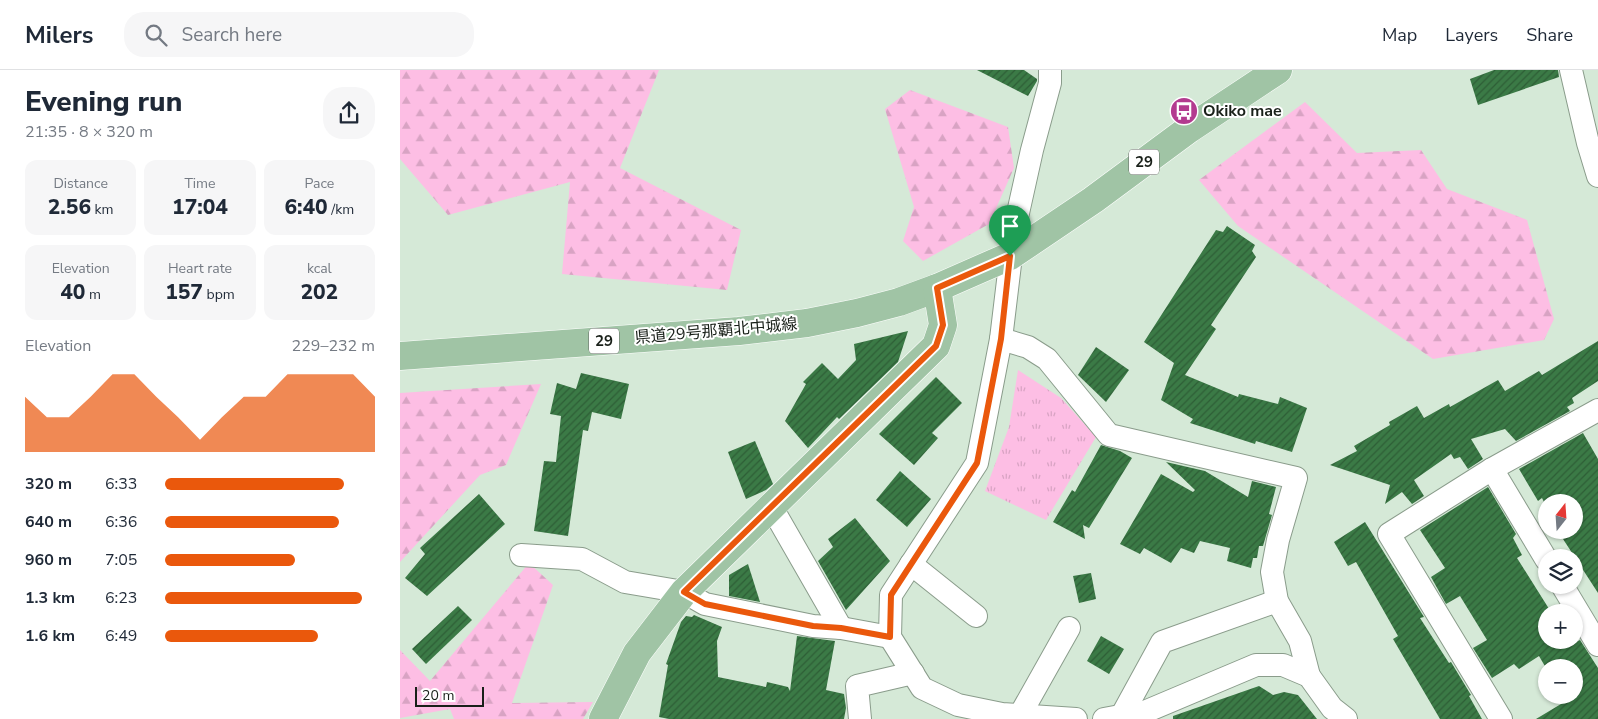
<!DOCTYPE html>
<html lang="en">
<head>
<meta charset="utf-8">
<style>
  :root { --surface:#fff; --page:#f6f6f7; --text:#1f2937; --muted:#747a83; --line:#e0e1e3; --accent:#ea580c }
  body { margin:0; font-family:"Nunito Sans","Noto Sans JP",sans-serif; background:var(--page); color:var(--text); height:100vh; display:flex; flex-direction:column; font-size:19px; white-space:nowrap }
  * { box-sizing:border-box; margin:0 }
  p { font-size:16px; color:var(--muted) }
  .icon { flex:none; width:28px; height:28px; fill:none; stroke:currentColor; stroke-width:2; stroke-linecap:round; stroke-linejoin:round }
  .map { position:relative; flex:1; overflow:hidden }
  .sheet { display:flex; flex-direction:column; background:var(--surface); width:400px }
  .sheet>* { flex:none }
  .needle { width:32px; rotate:17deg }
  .tools { position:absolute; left:1138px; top:424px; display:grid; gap:10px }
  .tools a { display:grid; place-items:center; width:45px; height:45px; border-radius:50%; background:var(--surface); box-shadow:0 1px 4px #0004; font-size:25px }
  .scale { position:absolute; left:15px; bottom:12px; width:69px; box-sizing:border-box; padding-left:5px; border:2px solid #192019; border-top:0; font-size:14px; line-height:18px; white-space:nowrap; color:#192019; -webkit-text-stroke:4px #fff; paint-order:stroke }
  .pin { position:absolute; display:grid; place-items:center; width:42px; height:42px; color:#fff; margin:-51px -21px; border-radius:50% 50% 50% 0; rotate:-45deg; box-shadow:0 0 5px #0007 }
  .pin .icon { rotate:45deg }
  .round { display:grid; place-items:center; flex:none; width:52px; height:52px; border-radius:20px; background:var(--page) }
  .head { display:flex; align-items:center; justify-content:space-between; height:85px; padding:0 25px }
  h1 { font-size:28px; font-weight:800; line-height:38px }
  .figures { display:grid; grid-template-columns:repeat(3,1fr); gap:8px; height:85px; padding:5px 25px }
  .figures div { display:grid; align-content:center; border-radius:12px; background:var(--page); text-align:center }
  .figures b { font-size:21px; font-weight:800 }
  .figures small { font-size:14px; font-weight:400 }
  .figures p { font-size:14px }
  .chart { height:140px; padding:10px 25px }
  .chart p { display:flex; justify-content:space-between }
  .chart svg { width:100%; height:90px; margin-top:5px; fill:var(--accent); opacity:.7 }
  ul { padding:0 25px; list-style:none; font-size:16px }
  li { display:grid; grid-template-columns:80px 60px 1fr; align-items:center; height:38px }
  li i { height:12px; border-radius:6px; background:var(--accent) }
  header { display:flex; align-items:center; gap:30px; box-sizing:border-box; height:70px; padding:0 25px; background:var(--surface); border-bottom:1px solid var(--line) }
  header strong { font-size:24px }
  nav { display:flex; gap:28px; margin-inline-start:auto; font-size:18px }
  .search { width:350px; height:45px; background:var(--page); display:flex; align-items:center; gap:12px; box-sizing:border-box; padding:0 18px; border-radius:20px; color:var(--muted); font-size:19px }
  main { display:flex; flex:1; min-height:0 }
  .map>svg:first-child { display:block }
</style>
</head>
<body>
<header>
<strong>Milers</strong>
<div class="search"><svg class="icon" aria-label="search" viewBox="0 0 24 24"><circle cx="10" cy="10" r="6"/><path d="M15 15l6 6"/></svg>Search here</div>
<nav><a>Map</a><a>Layers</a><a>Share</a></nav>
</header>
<main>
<section class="sheet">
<div class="head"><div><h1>Evening run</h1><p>21:35 · 8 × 320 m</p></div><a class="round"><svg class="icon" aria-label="share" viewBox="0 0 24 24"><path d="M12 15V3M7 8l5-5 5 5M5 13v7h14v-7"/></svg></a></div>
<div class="figures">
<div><p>Distance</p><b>2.56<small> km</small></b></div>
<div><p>Time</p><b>17:04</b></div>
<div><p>Pace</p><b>6:40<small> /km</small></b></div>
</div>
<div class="figures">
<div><p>Elevation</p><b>40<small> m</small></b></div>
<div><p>Heart rate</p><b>157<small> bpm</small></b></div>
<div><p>kcal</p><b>202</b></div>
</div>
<div class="chart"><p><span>Elevation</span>229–232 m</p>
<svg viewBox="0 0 160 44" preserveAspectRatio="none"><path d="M0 44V17L10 27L20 27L30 17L40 6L50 6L60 17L70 27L80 38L90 27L100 17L110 17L120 6L130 6L140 6L150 6L160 17V44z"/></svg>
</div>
<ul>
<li><b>320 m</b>6:33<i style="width:85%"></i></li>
<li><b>640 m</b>6:36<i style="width:83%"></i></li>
<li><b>960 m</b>7:05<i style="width:62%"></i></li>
<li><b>1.3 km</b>6:23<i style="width:94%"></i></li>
<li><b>1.6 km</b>6:49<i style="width:73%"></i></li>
</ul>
</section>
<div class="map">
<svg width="1198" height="649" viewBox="0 0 1198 649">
  <defs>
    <pattern id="grass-tufts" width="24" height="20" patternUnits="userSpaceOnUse" patternTransform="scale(1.25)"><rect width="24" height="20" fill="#fdbee4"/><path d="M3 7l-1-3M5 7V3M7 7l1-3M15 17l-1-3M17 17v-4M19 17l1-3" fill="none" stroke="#d8a3c3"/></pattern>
    <pattern id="forest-firs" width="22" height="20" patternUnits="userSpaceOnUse" patternTransform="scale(1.25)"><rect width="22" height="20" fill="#fdbee4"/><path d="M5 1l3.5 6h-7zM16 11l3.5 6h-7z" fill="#d8a3c3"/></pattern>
    <pattern id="building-hatch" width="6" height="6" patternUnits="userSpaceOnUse" patternTransform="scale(1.25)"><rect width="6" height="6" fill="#3b7a46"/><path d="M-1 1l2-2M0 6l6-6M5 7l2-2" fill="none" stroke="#2e5e36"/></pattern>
  </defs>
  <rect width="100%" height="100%" fill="#d5e9d7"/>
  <path fill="url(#grass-tufts)" d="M618,300L661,328L696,367L646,450L585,421L609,357Z"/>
  <g fill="url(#forest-firs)">
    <path d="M0,0H259L220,98L341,160L327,220L162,204L170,112L48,145L0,89Z"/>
    <path d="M510,20L608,57L614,98L589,154L523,191L503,171L514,137L485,39Z"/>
    <path d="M905,32L957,83L1021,80L1047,119L1127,150L1154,249L1144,270L1033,289L838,156L799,110Z"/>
    <path d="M141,314L106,395L80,405L0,492V323Z"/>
    <path d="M129,493L153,515L112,633L193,632L183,649H54L50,639L0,648V580L30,611Z"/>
  </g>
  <g fill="url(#building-hatch)">
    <path d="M577,0H624L637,9V11L628,26Z"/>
    <path d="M1094,0H1158L1159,7L1078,35L1070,9Z"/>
    <path d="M827,156L855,175L852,181L856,187L811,255L816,259L785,305L838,327L839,324L878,334L880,327L907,338L892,382L856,371L855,374L790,353L793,349L761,330L774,293L744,272L816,160L823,162Z"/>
    <path d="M508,261L498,292L439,349L437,347L408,378L385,351L406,314L403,312L422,293L438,309L456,290L454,274Z"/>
    <path d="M1198,271V311L1172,328L1174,333L1167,337L1170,341L1116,371L1105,359L1071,369L1083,389L1068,399L1060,387L1054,389L1051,384L1014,410L1024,426L1012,434L1002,422L985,434L990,415L930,395L957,381L954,376L990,355L989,352L1017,336L1024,348L1049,334L1050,337L1098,310L1105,321L1139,301L1142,305Z"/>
    <path d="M696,277L729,300L706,332L678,305Z"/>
    <path d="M181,303L229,314L221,349L192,342L188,361L183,360L168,466L134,461L144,391L156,392L161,346L150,344L157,313L176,319Z"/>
    <path d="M536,307L562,333L532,363L538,368L514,395L479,364Z"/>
    <path d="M1183,363L1198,389V523L1163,469L1165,467L1160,460H1174V432H1146V436L1142,428L1138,431L1119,399Z"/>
    <path d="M355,371L373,414L366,420L346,429L328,382Z"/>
    <path d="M701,375L720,381L732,388L689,458L683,455L685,469L653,452L672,420L675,422Z"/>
    <path d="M766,392L805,401L848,427L852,411L876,417L869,444L872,445L863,476H859L857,488H853L851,498L827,491L830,478L800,471L794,483L781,478L771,493L744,478L740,484L720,474L761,404L793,422L795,420Z"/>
    <path d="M500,401L531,429L507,457L476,430Z"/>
    <path d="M1088,417L1116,464L1113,468L1122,485L1117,488L1151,542H1146V570H1168L1171,575L1180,570L1198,598V649H1136L1166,631L1163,625H1174V598H1146L1139,586L1119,599L1114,594L1092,608L1073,578L1087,570L1060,526L1046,534L1031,507L1045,498L1020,460Z"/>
    <path d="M79,424L105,454L27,526L5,508L25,484L20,478Z"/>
    <path d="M455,448L490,491L446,540L418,491L433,477L428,469Z"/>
    <path d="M965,452L1024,547L1020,548L1049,593L1051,592L1071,625L1069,626L1082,649H1040L993,569L998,566L956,492L948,496L934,472Z"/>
    <path d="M348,494L360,532L329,526V505Z"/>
    <path d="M691,503L696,529L679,533L673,506Z"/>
    <path d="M58,536L72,550L26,594L12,579Z"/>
    <path d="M294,545L322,557L317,571L318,607L366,617L367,612L388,617L390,621L397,566L435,571L426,620L444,624L446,638L444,649H269L259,647L268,595L266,594L281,552L286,546L292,547Z"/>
    <path d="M701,566L724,579L709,604L687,591Z"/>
    <path d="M859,616L873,625L884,622L898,625L917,649H773V646Z"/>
  </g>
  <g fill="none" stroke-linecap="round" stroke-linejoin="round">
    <defs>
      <g id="minor">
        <path d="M650,0V13L632,80L614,161L601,269L577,393L491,525L490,567L522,618L558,635L602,644L676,649"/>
        <path d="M1171,0L1188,73L1198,106"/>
        <path d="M601,269L628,277L647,289L709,365L896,408L878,470L872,502L877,531L900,571L909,606"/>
        <path d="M1092,399L1146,489"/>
        <path d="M371,436L441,558"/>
        <path d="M121,485L182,489L225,512L284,522L305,534L413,556L441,558L490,567"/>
        <path d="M511,494L576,546"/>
        <path d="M1162,515L1198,575"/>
        <path d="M620,645L669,558"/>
        <path d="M722,645L762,572L877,531"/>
        <path d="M460,649L457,616L513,603"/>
        <path d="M704,649L747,641L856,595H883L909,606L932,638L946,649"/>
        <path d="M1101,649L989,464L1092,399L1198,340"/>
      </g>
      <g id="major">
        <path d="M0,286L339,261L407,253L457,243L499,232L537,218L610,186L693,130L789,59L878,0"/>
        <path d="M203,649L237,583L284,522L536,276L543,255L537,218"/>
      </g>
    </defs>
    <use href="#minor" stroke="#8a9c8b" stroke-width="24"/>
    <use href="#major" stroke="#fff" stroke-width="29"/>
    <use href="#minor" stroke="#fff" stroke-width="22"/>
    <use href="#major" stroke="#a0c4a5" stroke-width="28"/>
  </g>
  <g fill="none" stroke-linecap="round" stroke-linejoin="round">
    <defs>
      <path id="route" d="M610,186L601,269L577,393L491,525L490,567L441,558L413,556L305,534L284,522L536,276L543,255L537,218Z"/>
    </defs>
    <use href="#route" stroke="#fff" stroke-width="10"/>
    <use href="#route" stroke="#ea580c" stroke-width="6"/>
  </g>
  <defs>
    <symbol id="bus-disc" viewBox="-11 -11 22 22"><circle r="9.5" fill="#b33a8f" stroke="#fff"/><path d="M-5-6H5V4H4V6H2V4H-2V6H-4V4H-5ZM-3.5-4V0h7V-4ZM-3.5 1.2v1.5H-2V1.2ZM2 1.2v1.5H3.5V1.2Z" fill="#fff"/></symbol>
  </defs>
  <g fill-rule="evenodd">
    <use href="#bus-disc" x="768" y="25" width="32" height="32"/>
  </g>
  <g text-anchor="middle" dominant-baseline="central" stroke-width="4" stroke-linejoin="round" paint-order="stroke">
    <g fill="#fff" stroke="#5e635e" stroke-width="1">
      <rect x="729" y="79.5" width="30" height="25" rx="4"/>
      <rect x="189" y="258.5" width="30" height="25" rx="4"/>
    </g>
    <g font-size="15" font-weight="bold" fill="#192019">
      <text x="744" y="92">29</text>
      <text x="204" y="271">29</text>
    </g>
    <g font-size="16" font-weight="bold" fill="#192019" stroke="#fff" text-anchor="start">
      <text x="803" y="41">Okiko mae</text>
    </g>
    <g font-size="16" fill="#192019" stroke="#fff">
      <text transform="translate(316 261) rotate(-5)">県道29号那覇北中城線</text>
    </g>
  </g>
</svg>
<div class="tools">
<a><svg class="needle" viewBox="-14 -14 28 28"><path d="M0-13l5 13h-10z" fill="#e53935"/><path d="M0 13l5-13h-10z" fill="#747a83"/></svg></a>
<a><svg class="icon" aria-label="layers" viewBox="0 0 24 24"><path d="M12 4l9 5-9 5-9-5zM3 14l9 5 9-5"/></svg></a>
<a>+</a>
<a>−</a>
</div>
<div class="scale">20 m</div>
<div class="pin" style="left:610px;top:186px;background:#1e9e55"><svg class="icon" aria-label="arrive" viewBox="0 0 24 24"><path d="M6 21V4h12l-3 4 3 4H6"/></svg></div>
</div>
</main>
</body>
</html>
